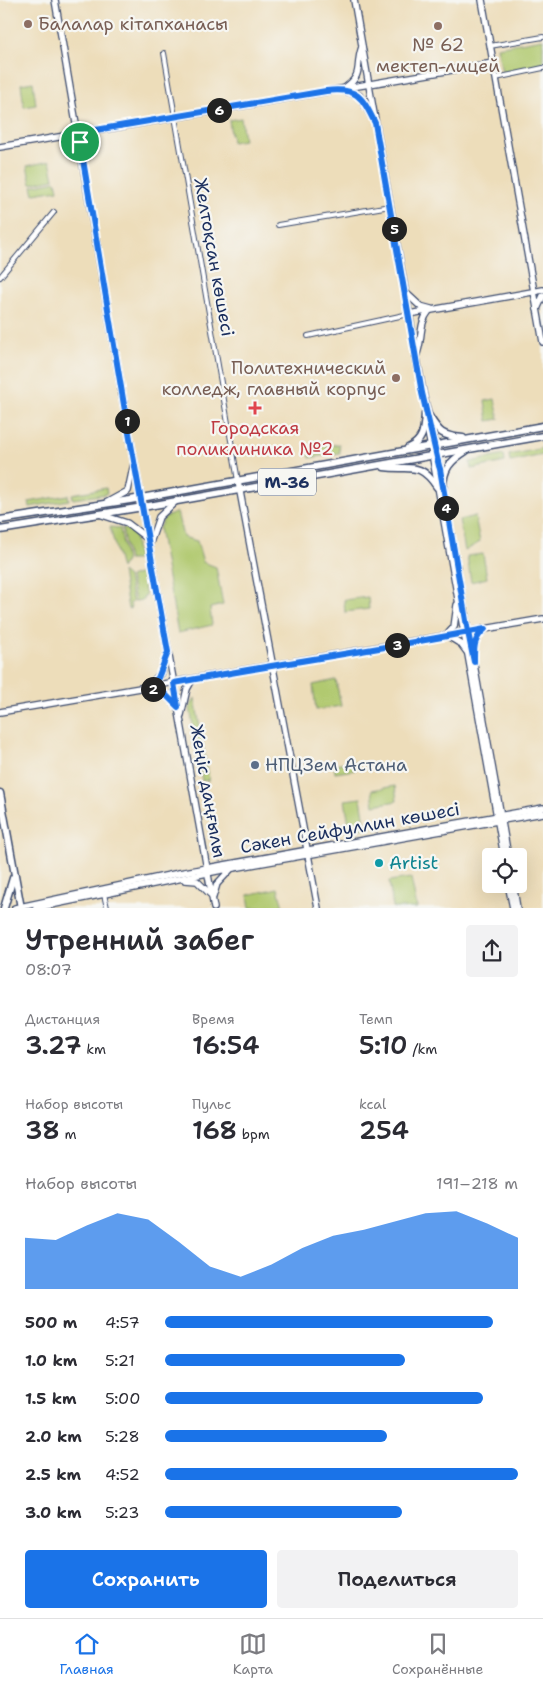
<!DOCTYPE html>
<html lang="ru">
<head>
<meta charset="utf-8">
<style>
  :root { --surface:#fff; --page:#f2f2f3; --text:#2b2b33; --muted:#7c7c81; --line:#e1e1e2; --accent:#1a73e8 }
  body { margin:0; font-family:"Shantell Sans",sans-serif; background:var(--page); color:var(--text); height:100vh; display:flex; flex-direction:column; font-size:19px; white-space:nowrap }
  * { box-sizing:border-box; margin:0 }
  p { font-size:16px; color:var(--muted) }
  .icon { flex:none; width:28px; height:28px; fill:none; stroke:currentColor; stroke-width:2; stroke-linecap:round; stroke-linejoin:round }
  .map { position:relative; height:908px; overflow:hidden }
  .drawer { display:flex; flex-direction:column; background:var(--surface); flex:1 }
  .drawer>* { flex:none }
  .tools { position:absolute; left:482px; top:848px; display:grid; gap:10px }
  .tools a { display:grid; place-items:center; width:45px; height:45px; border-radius:5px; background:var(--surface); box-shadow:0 5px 20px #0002; font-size:25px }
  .pin { position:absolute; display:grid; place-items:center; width:42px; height:42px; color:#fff; margin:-21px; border:2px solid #fff; border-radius:50%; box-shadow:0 1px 5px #0007 }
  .km { position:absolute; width:25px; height:25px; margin:-12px; border-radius:50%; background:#222; color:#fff; font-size:14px; line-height:25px; text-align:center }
  .round { display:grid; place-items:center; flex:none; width:52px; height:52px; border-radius:5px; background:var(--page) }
  .head { display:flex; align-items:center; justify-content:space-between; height:85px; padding:0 25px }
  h1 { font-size:28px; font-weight:600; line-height:38px }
  .stats { display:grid; grid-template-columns:repeat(3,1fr); gap:8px; height:85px; padding:5px 25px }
  .stats div { display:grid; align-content:center }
  .stats b { font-size:25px; font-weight:600 }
  .stats small { font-size:14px; font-weight:400 }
  .stats p { font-size:14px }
  .chart { height:140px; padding:10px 25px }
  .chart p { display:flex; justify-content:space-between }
  .chart svg { width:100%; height:90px; margin-top:5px; fill:var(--accent); opacity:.7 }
  .action { display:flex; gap:10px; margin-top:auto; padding:10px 25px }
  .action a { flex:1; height:58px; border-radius:5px; background:var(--accent); color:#fff; font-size:20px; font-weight:600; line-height:58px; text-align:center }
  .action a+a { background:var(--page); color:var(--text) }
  ul { padding:0 25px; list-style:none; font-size:16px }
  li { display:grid; grid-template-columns:80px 60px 1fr; align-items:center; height:38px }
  li i { height:12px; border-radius:6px; background:var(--accent) }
  .tab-bar { display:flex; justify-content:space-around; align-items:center; height:70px; border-top:1px solid var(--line); background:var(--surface); font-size:14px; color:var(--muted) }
  .tab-bar a { display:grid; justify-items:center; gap:2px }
  .tab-bar .on { color:var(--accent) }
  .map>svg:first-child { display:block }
</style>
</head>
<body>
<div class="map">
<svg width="543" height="908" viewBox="0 0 543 908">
  <rect width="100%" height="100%" fill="#f6f6f2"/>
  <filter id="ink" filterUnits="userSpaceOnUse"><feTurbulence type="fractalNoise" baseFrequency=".02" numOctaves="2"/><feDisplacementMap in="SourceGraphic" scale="10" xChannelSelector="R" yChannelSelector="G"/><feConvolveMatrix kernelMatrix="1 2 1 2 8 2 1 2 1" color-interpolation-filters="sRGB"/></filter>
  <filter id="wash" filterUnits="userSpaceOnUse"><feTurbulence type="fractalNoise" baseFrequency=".0096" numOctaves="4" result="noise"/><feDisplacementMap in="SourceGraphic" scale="20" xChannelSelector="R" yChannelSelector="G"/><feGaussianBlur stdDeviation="1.12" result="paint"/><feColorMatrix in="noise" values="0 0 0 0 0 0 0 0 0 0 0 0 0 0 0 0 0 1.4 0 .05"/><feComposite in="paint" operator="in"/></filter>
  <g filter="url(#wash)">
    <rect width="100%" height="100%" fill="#edddba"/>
    <g fill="#b1c96f" stroke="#667c66">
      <path d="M543,39V65L502,73L497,47Z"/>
      <path d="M33,82L36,105L24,107L21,84Z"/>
      <path d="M241,118L244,140L232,142L229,120Z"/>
      <path d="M50,161L54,179L31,184L27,166Z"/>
      <path d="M56,181L58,190L34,194L32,186Z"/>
      <path d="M495,399L499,419L488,421L485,401Z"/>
      <path d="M339,444L340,453L310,458L308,449Z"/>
      <path d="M543,448V455L510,462L509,455Z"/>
      <path d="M504,455L505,462L471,469L470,462Z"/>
      <path d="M106,488L107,494L73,499L72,494Z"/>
      <path d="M68,495L69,500L30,507L29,502Z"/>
      <path d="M177,512L183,537L197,541L203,562L216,567L223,605L210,608L212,625L178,633L159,528L164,518Z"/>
      <path d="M475,516L480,542L465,551L459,520Z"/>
      <path d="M110,527L120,528L126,561L121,569Z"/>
      <path d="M122,528L134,532L138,560H128Z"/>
      <path d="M483,554L487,578L471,582L467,556Z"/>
      <path d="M122,572L128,577L133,602L130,603L131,608L128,609Z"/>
      <path d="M141,573L146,596L143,597V600L135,601L130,577Z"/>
      <path d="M368,597L369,609L345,612L344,600Z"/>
      <path d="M336,680L341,706L316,710L313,685Z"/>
      <path d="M195,698L209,780L202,781L190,708Z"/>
      <path d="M354,761L355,770L335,773L334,764Z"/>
      <path d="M395,786L397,801L374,805L372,790Z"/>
      <path d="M361,798L366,828L350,830L345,800Z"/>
      <path d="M411,878L417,908H393L389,881Z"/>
      <path d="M278,888L283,907L250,908L248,895Z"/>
    </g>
  </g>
  <g filter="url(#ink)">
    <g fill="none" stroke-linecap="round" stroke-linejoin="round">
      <defs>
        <g id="street">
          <path d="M490,46L543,37"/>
          <path d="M164,53L238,481"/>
          <path d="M496,78L543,68"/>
          <path d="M278,225L390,206"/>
          <path d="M0,277L54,212"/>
          <path d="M308,336L409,314"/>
          <path d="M104,894L107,908"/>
        </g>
        <g id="secondary">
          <path d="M55,0L124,405L214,908"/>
          <path d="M354,0L423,393L434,439L508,856"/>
          <path d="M482,0L543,342"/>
          <path d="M346,87C364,74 355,65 362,47"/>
          <path d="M345,91L359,95L372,117"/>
          <path d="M0,147L493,63"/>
          <path d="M406,293L420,306L431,309"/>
          <path d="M537,309L543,296"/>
          <path d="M409,314L543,290"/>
          <path d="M416,356C423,342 418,324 429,311"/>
          <path d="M426,420L504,856"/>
          <path d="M238,481L318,908"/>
          <path d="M106,503L128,491L134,463"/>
          <path d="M99,514L127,523L148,539"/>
          <path d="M150,543L159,517L175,502"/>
          <path d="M447,635L454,627L457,605"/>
          <path d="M448,636L461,644L467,652"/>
          <path d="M473,650L477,636L483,631"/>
          <path d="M149,686L160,674L168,654"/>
          <path d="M149,688L165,694L178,707"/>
          <path d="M0,712L543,619"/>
          <path d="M181,715L187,689L192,680"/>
          <path d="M185,880L197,881L210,894"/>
          <path d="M508,884L513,908"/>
          <path d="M513,884L517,908"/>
          <path d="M213,897L217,884L230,870"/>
          <path d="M15,908L179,873L543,808"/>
          <path d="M36,908L217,871L543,813"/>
        </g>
        <g id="primary">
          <path d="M427,413C439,432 440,436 463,438"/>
          <path d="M408,448C424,441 424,429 425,414"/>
          <path d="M384,467C410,471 419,460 437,487"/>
          <path d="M443,488C443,469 450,461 466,451"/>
          <path d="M0,520L130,500L543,426"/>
          <path d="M0,530L143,507L543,436"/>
          <path d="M0,793L21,908"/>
          <path d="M4,908L13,878"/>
        </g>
      </defs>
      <use href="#street" stroke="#3a496c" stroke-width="6"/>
      <use href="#secondary" stroke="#3a496c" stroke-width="8"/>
      <use href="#primary" stroke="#3a496c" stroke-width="9"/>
      <use href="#street" stroke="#fff" stroke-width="4"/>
      <use href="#secondary" stroke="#fff" stroke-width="5.5"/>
      <use href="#primary" stroke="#fff" stroke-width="6"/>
    </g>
  </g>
  <g fill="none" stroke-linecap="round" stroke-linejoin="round" filter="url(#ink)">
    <defs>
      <path id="route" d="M80,142L124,405L168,652L158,678L147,688L165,694L178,707L174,683C277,664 382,649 485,629C473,639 474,648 474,662L468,632L440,469L439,466L422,393L375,123C362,97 358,87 326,91L78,133L80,142"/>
    </defs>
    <use href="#route" stroke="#fff" stroke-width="10"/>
    <use href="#route" stroke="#1a73e8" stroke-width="6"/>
  </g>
  <g fill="#8d6e63" stroke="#f6f6f2" stroke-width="2">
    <circle cx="28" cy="24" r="5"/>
    <circle cx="438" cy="26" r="5"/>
    <circle cx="396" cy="378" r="5"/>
  </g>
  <path fill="#e0444e" stroke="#f6f6f2" stroke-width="2" d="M252.5 400.5h5v5h5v5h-5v5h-5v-5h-5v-5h5z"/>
  <circle fill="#5c6f8a" stroke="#f6f6f2" stroke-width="2" cx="255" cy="765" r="5"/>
  <circle fill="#0f9aa8" stroke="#f6f6f2" stroke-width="2" cx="379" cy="863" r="5"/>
  <g text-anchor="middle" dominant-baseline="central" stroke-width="4.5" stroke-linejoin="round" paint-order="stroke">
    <rect fill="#f6f6f2" stroke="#5d6b8a" stroke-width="1" x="258" y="468.5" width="58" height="27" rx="4"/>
    <g font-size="16" font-weight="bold" fill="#1b2f5e">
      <text x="287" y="482">M-36</text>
    </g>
    <g font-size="18" fill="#785e54" stroke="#f6f6f2" text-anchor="start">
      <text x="38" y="24">Балалар кітапханасы</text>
      <text x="438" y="45" text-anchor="middle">№ 62<tspan x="438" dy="21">мектеп-лицей</tspan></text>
      <text x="386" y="368" text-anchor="end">Политехнический<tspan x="386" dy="21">колледж, главный корпус</tspan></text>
    </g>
    <g font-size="18" fill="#1b2f5e" stroke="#f6f6f2">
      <text transform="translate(214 257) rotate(80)">Желтоқсан көшесі</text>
      <text transform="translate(208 791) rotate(80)">Жеңіс даңғылы</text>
      <text transform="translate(350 828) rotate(-10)">Сәкен Сейфуллин көшесі</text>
    </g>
    <g font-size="18" fill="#be3a42" stroke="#f6f6f2">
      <text x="255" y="428">Городская<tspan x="255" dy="21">поликлиника №2</tspan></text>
    </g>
    <g font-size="18" fill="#4e5e75" stroke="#f6f6f2" text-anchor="start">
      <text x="265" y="765">НПЦЗем Астана</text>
    </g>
    <g font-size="18" fill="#0d838f" stroke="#f6f6f2" text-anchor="start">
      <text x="389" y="863">Artist</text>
    </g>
  </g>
</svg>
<div class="tools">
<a><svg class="icon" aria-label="locate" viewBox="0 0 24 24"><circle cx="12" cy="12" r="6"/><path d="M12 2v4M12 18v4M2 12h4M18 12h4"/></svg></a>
</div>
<div class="pin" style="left:80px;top:142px;background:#1e9e55"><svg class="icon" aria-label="arrive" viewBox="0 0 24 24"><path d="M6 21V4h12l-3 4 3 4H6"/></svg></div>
<b class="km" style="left:127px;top:421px">1</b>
<b class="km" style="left:153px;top:689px">2</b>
<b class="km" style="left:397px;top:645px">3</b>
<b class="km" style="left:446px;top:508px">4</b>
<b class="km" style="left:394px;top:229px">5</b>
<b class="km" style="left:219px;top:110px">6</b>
</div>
<section class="drawer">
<div class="head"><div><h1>Утренний забег</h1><p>08:07</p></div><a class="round"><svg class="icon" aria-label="share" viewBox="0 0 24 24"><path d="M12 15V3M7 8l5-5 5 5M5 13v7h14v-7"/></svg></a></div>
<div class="stats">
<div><p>Дистанция</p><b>3.27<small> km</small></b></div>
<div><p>Время</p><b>16:54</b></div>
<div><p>Темп</p><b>5:10<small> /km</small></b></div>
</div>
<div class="stats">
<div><p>Набор высоты</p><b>38<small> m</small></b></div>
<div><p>Пульс</p><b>168<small> bpm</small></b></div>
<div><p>kcal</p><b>254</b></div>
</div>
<div class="chart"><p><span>Набор высоты</span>191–218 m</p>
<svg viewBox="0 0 160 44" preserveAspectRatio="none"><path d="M0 44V19L10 20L20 13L30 7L40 10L50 21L60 33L70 38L80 32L90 24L100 18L110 15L120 11L130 7L140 6L150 12L160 19V44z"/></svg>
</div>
<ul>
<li><b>500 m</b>4:57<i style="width:93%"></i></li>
<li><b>1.0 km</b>5:21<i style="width:68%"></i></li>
<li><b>1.5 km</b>5:00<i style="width:90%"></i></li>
<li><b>2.0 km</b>5:28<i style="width:63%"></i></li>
<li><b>2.5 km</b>4:52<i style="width:100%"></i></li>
<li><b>3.0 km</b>5:23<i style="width:67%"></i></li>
</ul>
<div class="action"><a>Сохранить</a><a>Поделиться</a></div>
</section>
<nav class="tab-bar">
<a class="on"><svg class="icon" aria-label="home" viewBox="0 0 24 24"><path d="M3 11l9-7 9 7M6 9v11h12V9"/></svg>Главная</a>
<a><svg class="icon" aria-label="map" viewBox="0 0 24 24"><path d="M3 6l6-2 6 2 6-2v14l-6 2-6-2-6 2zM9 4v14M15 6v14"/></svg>Карта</a>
<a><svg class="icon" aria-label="saved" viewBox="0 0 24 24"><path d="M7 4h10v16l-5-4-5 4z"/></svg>Сохранённые</a>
</nav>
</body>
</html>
